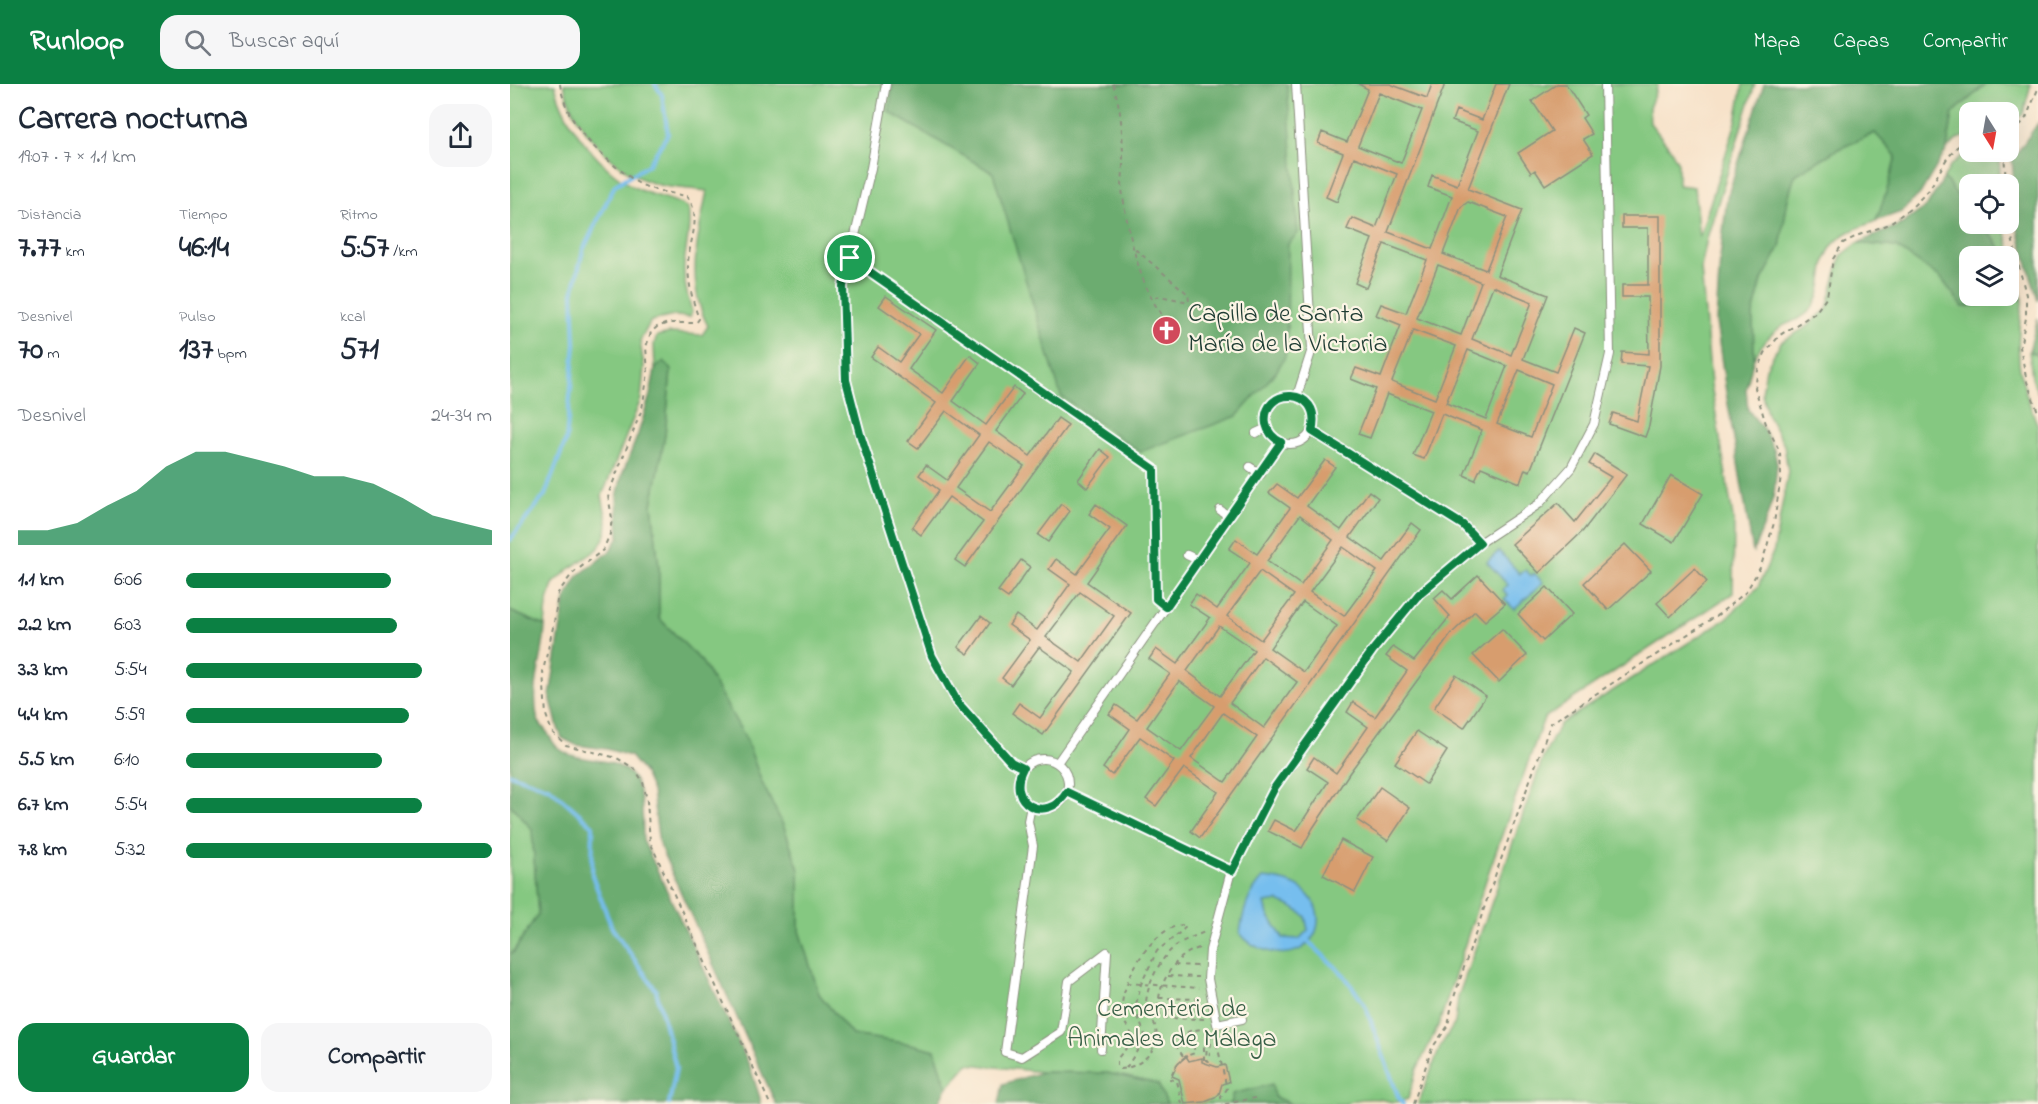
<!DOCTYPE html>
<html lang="es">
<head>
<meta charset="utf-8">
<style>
  :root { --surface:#fff; --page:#f6f6f7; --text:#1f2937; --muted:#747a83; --accent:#0b8043 }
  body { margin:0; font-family:"Indie Flower",sans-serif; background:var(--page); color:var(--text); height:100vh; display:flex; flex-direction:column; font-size:22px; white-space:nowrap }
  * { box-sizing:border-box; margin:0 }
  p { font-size:20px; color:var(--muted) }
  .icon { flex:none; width:33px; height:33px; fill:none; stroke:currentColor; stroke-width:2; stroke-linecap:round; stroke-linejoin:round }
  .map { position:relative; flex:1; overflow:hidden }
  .drawer { display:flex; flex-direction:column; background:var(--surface); width:510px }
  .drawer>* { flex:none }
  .needle { width:39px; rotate:169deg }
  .buttons { position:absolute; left:1449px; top:18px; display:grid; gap:12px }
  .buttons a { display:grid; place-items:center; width:60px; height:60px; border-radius:12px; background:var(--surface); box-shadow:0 6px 24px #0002; font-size:30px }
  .pin { position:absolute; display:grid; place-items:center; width:51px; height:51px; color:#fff; margin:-26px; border:3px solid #fff; border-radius:50%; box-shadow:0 2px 6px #0007 }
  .round { display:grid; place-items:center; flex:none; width:63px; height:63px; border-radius:18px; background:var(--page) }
  .summary { display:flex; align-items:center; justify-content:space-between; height:102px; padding:0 18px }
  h1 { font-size:33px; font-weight:800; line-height:45px }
  .stats { display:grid; grid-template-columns:repeat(3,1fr); gap:9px; height:102px; padding:6px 18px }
  .stats div { display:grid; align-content:center }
  .stats b { font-size:30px; font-weight:800 }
  .stats small { font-size:16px; font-weight:400 }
  .stats p { font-size:16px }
  .chart { height:168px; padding:12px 18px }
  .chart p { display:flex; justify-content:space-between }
  .chart svg { width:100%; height:108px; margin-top:6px; fill:var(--accent); opacity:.7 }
  .cta { display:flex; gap:12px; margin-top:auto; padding:12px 18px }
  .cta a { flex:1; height:69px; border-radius:18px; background:var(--accent); color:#fff; font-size:24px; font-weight:800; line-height:69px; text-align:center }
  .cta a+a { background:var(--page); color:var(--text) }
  ul { padding:0 18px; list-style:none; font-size:20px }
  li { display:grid; grid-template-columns:96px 72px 1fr; align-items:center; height:45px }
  li i { height:15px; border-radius:8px; background:var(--accent) }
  header { display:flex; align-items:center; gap:36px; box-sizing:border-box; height:84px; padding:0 30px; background:var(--accent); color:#fff }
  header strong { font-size:28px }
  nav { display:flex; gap:33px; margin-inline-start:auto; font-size:21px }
  .search { width:420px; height:54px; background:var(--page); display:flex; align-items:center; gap:15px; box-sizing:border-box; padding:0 21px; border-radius:18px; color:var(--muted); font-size:22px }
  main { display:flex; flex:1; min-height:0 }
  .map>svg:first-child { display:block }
</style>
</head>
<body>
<header>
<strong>Runloop</strong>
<div class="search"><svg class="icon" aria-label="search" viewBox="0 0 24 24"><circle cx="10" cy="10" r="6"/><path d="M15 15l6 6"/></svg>Buscar aquí</div>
<nav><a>Mapa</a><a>Capas</a><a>Compartir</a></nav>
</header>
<main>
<section class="drawer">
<div class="summary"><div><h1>Carrera nocturna</h1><p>19:07 · 7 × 1.1 km</p></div><a class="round"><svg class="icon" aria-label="share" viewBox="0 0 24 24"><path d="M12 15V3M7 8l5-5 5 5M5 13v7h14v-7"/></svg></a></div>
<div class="stats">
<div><p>Distancia</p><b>7.77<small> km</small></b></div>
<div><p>Tiempo</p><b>46:14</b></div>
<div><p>Ritmo</p><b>5:57<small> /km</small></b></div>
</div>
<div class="stats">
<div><p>Desnivel</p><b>70<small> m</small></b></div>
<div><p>Pulso</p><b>137<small> bpm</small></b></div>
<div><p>kcal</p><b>571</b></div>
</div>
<div class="chart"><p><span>Desnivel</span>24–34 m</p>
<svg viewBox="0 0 160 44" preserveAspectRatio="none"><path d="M0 44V38L10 38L20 35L30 28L40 22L50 12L60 6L70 6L80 9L90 12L100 16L110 16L120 19L130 25L140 32L150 35L160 38V44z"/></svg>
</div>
<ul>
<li><b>1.1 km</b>6:06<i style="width:67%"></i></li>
<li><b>2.2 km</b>6:03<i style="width:69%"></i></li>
<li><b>3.3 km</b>5:54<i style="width:77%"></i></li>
<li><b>4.4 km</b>5:59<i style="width:73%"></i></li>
<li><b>5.5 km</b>6:10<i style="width:64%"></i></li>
<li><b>6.7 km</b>5:54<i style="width:77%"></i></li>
<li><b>7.8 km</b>5:32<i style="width:100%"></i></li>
</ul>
<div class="cta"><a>Guardar</a><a>Compartir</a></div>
</section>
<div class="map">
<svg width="1528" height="1020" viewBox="0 0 1528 1020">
  <rect width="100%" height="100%" fill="#fcf5e5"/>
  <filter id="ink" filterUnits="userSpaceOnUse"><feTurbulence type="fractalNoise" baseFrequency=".0167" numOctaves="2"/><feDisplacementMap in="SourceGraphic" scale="12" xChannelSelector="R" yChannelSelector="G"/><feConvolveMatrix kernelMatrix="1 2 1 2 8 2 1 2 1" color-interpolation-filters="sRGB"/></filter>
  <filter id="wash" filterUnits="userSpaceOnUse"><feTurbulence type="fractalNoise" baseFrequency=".008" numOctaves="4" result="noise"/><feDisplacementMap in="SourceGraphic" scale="24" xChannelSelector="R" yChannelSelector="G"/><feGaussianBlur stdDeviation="1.35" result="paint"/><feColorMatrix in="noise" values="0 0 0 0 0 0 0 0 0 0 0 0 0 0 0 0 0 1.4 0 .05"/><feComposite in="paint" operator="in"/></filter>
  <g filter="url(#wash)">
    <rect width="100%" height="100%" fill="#f7e2c9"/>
    <g fill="#85c881" stroke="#52825a" stroke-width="1.5">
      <path d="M0,0H45C53,40 93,89 130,106C146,113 163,114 178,124C181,144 176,161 174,181C173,197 178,213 182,228L180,233L164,232L141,237L130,257L134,283L131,315L92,412L97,437L96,450L88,465L58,486L43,500L37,521L35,542L0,527Z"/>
      <path d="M54,0H1148L1139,24L1140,39L1159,63L1168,79V101L1184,103L1189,154L1226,38L1233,0H1245L1197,154L1191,184L1201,300L1224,440L1223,509L1034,634L978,790L929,940L907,985L898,1015C883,1020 883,1018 869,1015C859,1014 844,1015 835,1020H781L765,1013L764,1020H657L648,1000L598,989L532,988L458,980L437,1004L425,966L401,960L342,951L309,910L289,847V786L274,743L252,699L236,655L192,578L149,534V484L142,421L155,351L161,286L154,277L145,285L144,260L147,252L160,249L192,251L198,242C175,199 188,152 197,107C180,104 162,105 146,100C105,89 62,41 54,0Z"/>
      <path d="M1476,0H1521L1513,30L1499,43L1498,28H1460L1459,51L1448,55L1437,65L1443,29Z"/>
      <path d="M1365,49L1386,72L1379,100L1366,137C1351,143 1332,148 1322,162C1307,182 1319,212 1296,230C1289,236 1279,238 1271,243C1259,251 1251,261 1244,274L1243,230L1252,196L1270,163L1278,114L1285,91L1326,66Z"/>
      <path d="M1459,66L1460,68H1489L1490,100H1460L1459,127L1434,94L1440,82Z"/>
      <path d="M1470,140H1494L1505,188L1499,177L1498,172H1496L1485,156Z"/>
      <path d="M1348,159L1386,163L1431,194L1453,223L1513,215C1504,269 1507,291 1528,342V1020H908L931,961L945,939L948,913L1033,674L1050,640L1216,535L1248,503L1264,466L1278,388L1274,361L1257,330L1252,309L1256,284L1271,258L1295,244L1317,225L1331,172Z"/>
      <path d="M1519,267L1528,271V310L1522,294Z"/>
      <path d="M0,720L22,745L28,830L2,869H0Z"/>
    </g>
    <g fill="#6cac6f" stroke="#467452" stroke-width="1.5">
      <path d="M383,0H777L788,149L778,160L777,260L775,273L766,288L727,332L630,368L551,312L483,89L379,28Z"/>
      <path d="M1254,0H1476L1443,29L1437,65L1410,110L1391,128L1366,137L1379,100L1386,72L1365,49L1326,66L1285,91L1278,114L1270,163L1252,196L1243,230L1244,274L1236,305L1238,326L1254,346L1264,366L1267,380L1264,410L1256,436L1243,468L1216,308L1206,238L1210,174L1217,114Z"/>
      <path d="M1528,39V217L1508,145L1502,76Z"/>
      <path d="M1434,94L1459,127L1460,140H1470L1485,156L1496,172H1460V212H1498L1499,177L1505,188L1513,215L1453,223L1431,194L1386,163L1348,159L1392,140L1417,122Z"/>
      <path d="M1528,234V271L1519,267Z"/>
      <path d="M154,277L161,286L155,351L142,421L149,484V534L192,578L236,655L252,699L274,743L289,786V847L309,910L342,951L401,960L425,966L437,1004L428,1020H266L149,760L142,707L134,689L120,672L97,665L66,661L52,654L48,644L40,612L55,516L68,492L99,468L109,453L107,413L112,391L128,350L140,311L145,285Z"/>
      <path d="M0,527L35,542C34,575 21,598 27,633C28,639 33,643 37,648C40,653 43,659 47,663C67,681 101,670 120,690C135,707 132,735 133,756L240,983L250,1014V1020H0V869H3L28,830L22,745L0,720Z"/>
      <path d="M532,988L597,989L648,1000L657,1020H489L493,1000Z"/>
      <path d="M762,1000L764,1013L781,1020H719L722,1017V1010Z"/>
    </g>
    <g fill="#76beee" stroke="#4a7e91" stroke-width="1.5" fill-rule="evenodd">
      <path d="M989,467L1010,490L1016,486L1021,492L1024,489L1033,499L1004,525L994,515L998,512L993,506L998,501L977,478Z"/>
      <path d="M753,794C765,795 783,798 793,806C825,833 802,878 761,868C748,864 738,860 730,849C733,827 738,810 753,794ZM768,817L780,822L795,832L798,846L789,855L773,854L758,831L755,819Z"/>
    </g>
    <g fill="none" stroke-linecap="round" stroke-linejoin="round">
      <g stroke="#76beee" stroke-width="4">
        <path d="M0,456L35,411L56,356L65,260L63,209L73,166L105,101L138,81L158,50L152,11L145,0"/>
        <path d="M0,690L40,704L83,742L82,791L102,844L146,906L166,984L159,1020"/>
        <path d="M799,858L834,891L855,921L888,1012L893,1020"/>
      </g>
    </g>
    <g id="blocks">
      <g fill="#d79d6e" fill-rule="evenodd">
        <path d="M848,0H880L917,14L922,0H935L878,148L922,165L942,112L918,103L922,91L947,101L968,47L942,37L946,26L972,36L986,0H999L958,105L1012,126L987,191L1038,211L1013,275L1046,288L1064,244L1075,249L1020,387L1015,385L1010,399L971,383L965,396L954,391L972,346L932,330L914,375L903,371L921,327L877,310L860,354L848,350L866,305L841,295L846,284L871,293L891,241L866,231L871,220L896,229L917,176L874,160L856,204L845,199L862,155L837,145L842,134L866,144L887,90L844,73L827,118L816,113L833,69L808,59L812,48L837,58L858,5ZM869,9L912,26L891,79L848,62ZM958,118L997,133L976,186L933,170L951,123ZM928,181L971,198L951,251L907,234ZM983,202L1022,218L1001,271L962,255ZM903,246L946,262L925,315L882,298ZM958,266L997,282L976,335L936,319ZM1009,286L1042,300L1021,353L987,340Z"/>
        <path d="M1047,0H1056L1076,31L1072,34L1082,50L1073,55L1083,70L1035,101L1025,86L1021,89L1008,69L1042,47L1022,17Z"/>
        <path d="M1112,132H1150V282L1139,342L1135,353L1099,340L1103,329L1127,337L1138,282L1111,280L1112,268L1139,270L1138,213H1112V201H1138V144H1112Z"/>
        <path d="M376,212L426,246L399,285L433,309L460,271L470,279L443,317L476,341L504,303L513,310L486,347L520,372L548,334L558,341L455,483L445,476L473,438L439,413L411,451L402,444L429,406L409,391L416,381L437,396L469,351L436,327L408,364L398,357L426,319L361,273L368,263L389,278L409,250L369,222ZM479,358L514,382L480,428L446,404Z"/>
        <path d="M590,365L600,373L577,404L568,396Z"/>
        <path d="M1085,370L1117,390L1073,447L1029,489L1002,460L1048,419L1065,438L1101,393L1079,380Z"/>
        <path d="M815,376L825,383L797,422L831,446L859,407L868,414L840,453L874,477L902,439L911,446L690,754L681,747L708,708L674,684L646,722L636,715L664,677L630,653L602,691L593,684L620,645L599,630L606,621L627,635L660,590L639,575L646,565L667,580L700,534L679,520L686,510L707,525L740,479L719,465L726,455L747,470L780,424L759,409L767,400L787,414ZM790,431L823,456L791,501L757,477ZM833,463L867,487L834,532L800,508ZM750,487L784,511L751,556L717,532ZM793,518L827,542L794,588L760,564ZM709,542L744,566L710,612L677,587ZM753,573L787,598L754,644L720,619ZM669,597L704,622L671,667L637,643ZM713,629L747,653L715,698L681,674Z"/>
        <path d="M1161,391L1193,410L1164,458L1133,440Z"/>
        <path d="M551,420L560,427L538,458L528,451Z"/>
        <path d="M586,420L617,442L577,498L621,529L533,651L502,629L509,619L530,634L564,588L529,563L501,601L492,594L520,556L499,541L506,531L527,546L560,500L539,485L546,475L567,490L600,445L579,430ZM570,508L604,532L571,578L536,553Z"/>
        <path d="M1115,460L1141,487L1098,526L1074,499Z"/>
        <path d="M511,476L520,483L498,514L488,507Z"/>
        <path d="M1185,484L1197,498L1160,533L1147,519Z"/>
        <path d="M968,491L995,520L975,537L965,527L942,549L840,688L803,744L792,764L758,747L764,736L786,747L818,698L797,684L804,673L826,689L858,643L837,628L843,618L865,633L897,587L876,572L883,563L904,577L940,532L924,514L933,506L942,515Z"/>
        <path d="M1037,503L1062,530L1033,557L1008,530Z"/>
        <path d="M471,532L480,539L458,570L448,563Z"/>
        <path d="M992,545L1017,571L989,598L963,571Z"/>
        <path d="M946,591L976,612L954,644L924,624Z"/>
        <path d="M907,647L937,667L916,700L885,679Z"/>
        <path d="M870,703L900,724L878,757L847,736Z"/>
        <path d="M831,756L863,773L845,808L813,791Z"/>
        <path d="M676,972L679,977L692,974V978L707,983L715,981L719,998L712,1000L709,1010L705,1014L695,1018L675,1020L669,995L662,992L667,981Z"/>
      </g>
    </g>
  </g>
  <g filter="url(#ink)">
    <use href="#blocks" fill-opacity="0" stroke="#8b907e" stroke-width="1.5"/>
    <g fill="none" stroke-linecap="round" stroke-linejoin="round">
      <defs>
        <g id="service">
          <path d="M376,0L361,84L333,202L336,296L350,350L422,572L448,619L501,678L513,684"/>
          <path d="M786,0L802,265L787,312"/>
          <path d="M340,174L644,385L646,515L656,523"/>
          <circle cx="780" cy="336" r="24"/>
          <path d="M802,347L953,441L970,459"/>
          <path d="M746,349L757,344"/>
          <path d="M740,383L751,390"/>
          <path d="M710,426L720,433"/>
          <path d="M677,471L690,477"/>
          <circle cx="533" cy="700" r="25"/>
          <path d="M547,679L771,359"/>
          <path d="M557,708L721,787L765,703L863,566L909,510L970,459L1029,420L1061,384L1084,340L1100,270L1095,0"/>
          <path d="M521,722L518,737L523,762L495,968L512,973L551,948L559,897L597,868L591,965"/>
          <path d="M721,787L700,866L698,895L707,940L732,935"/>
        </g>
      </defs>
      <use href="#service" stroke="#8b907e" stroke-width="10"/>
      <g stroke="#8b907e" stroke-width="2" stroke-dasharray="4.5 4.5" stroke-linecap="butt">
        <path d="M50,0C56,38 84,66 113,88C118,91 123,96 128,99C142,107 161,109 177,112C194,135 177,159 178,184C179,202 183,219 189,235L186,239H158L147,243L141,248L136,263L138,289L132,325L98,411L102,434L100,450L93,466L62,490L48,509L44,539L33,587L36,631L42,648L56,661L107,674L125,685L133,698L137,717L140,758L260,1020"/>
        <path d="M603,0C612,27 613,54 613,82C613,90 612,98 612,105C617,144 631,216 662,241"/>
        <path d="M1498,56L1516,34L1528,5"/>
        <path d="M1494,68L1496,100"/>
        <path d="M1498,138L1516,211V234L1510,263L1517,298L1528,328"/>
        <path d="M625,165L678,210L679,218L650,212L642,214"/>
        <path d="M689,864C683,866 677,869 672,873C656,886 643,914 651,934L696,935"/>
        <path d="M664,881L688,882"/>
        <path d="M658,892L688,893"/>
        <path d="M617,899L689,904"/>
        <path d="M649,914L691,915"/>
        <path d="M649,924L694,927"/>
        <path d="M705,951L717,1005L711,1013L712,1020"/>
        <path d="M673,972L662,956L680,947L697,944"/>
        <path d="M694,976V959H697L696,976L699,977L701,958L698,946"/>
        <path d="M616,984L634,956L635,951L625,925L631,900L647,867L673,846L676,841C643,839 608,901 612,930C613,940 622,946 623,956L607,975V981L611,985C630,983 650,967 646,945C644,936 636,928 636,919C637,901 649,877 662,865C671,857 684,852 695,848"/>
        <path d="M672,1020L667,997L660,995C665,980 671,973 685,969L680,947"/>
        <path d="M715,1020L745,1014"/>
        <path d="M903,1020L922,964L938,942L942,919L986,789L1041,639L1209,530L1236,508L1251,482L1264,439L1271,392L1270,368L1256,340L1245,304L1248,286L1255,269L1270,251L1305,229L1317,213L1323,175L1333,159L1349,151L1377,141L1400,125L1419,106L1436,76L1447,63L1460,55"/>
      </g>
      <use href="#service" stroke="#fff" stroke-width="8"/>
    </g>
  </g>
  <g fill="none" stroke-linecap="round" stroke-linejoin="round" filter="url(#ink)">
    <defs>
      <path id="route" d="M340,174L644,385L646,515L656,523L771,358C763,354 758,349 756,340C750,302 814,301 802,347L953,441L970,459L909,510L863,566L765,703L722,787L557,708C536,742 495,719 513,684L501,678L448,619L422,572L350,350L336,296L333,202Z"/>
    </defs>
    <use href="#route" stroke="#fff" stroke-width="12"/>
    <use href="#route" stroke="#0b8043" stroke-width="8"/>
  </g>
  <defs>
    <symbol id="church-disc" viewBox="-11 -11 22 22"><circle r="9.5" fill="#d1495b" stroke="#fcf5e5"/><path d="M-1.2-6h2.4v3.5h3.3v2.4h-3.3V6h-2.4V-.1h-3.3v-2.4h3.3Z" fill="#fff"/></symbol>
  </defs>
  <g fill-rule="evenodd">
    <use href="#church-disc" x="640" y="230" width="33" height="33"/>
  </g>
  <g text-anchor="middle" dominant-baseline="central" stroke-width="4.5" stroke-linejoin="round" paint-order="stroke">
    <g font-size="26" fill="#1f3d34" stroke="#fcf5e5" text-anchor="start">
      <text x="678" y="231">Capilla de Santa<tspan x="678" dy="30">María de la Victoria</tspan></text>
    </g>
    <g font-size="26" fill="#386047" stroke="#fcf5e5">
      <text x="662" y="926">Cementerio de<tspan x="662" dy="30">Animales de Málaga</tspan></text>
    </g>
  </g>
</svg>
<div class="buttons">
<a><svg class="needle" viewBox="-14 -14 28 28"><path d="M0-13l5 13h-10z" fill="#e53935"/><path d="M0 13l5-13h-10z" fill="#747a83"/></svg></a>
<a><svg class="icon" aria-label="locate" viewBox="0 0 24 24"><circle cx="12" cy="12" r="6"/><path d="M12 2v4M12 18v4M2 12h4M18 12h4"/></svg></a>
<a><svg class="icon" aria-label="layers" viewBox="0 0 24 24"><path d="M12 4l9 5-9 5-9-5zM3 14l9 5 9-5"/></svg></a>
</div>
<div class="pin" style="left:340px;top:174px;background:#1e9e55"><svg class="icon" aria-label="arrive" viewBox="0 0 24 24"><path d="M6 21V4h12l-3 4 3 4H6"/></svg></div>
</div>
</main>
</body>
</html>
